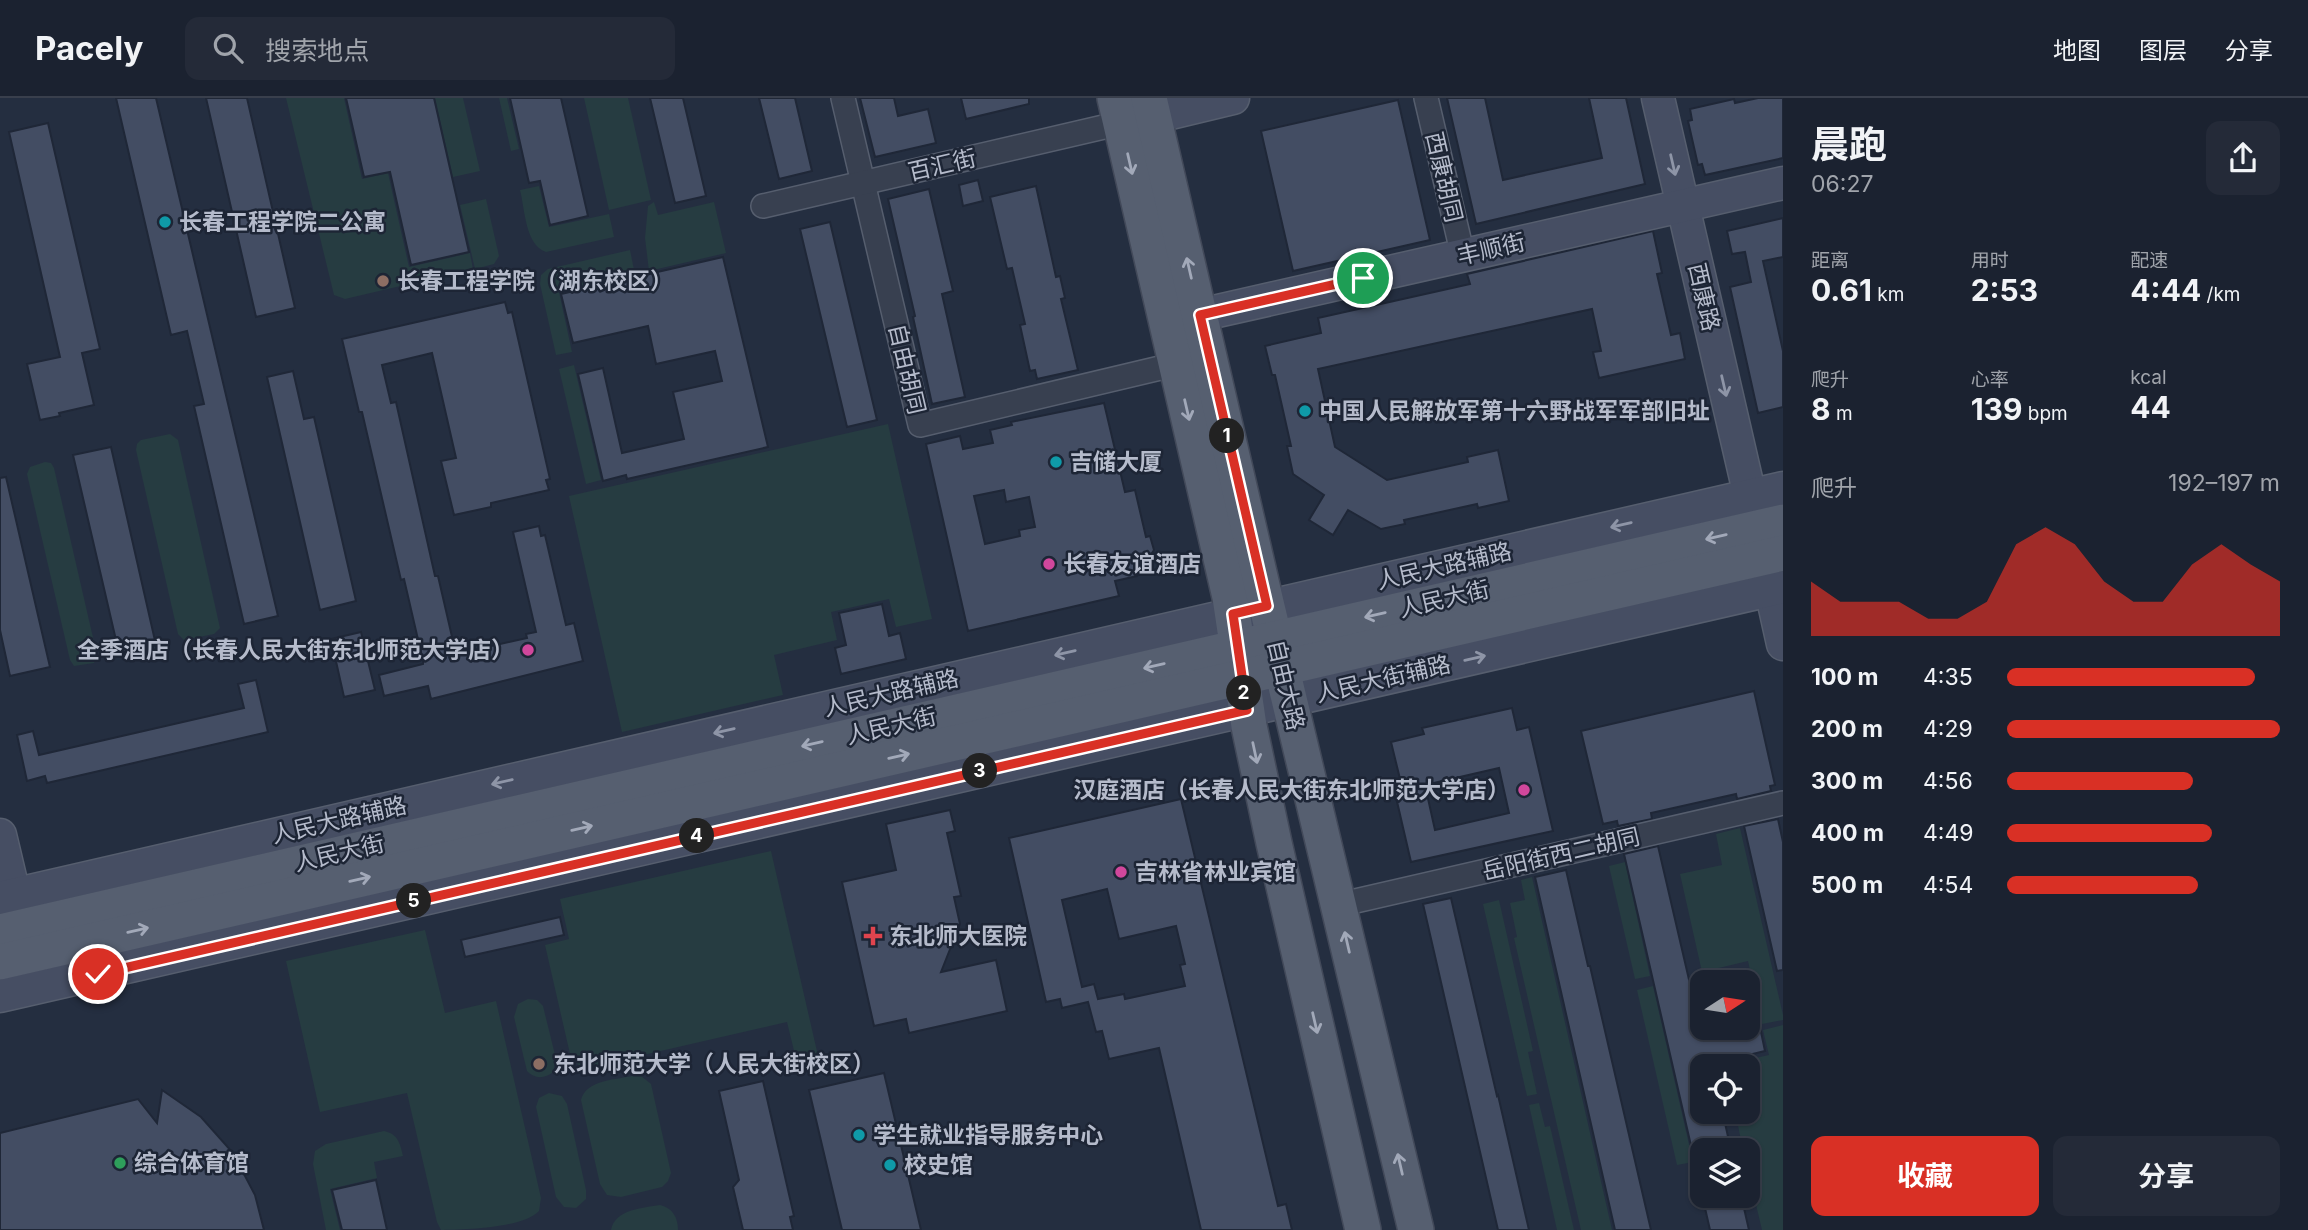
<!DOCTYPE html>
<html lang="zh">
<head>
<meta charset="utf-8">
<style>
  :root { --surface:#1b2230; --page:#242a38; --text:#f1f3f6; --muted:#a0a4ab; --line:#393f4c; --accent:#d93025 }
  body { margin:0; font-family:Inter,"Noto Sans SC",sans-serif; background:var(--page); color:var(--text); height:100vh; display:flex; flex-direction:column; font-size:26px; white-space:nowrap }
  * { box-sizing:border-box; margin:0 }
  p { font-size:23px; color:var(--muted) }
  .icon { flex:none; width:38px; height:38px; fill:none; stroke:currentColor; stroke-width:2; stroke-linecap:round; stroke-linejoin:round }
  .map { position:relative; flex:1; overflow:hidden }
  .panel { display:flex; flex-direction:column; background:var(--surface); width:525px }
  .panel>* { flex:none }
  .needle { width:46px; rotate:78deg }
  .tools { position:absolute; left:1690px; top:872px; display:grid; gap:14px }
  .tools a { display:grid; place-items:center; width:70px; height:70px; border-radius:14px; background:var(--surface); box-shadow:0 2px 5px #0004,0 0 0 2px var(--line); font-size:35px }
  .pin { position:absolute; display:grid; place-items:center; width:60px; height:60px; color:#fff; margin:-30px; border:4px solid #fff; border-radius:50%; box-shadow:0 2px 7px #0007 }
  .km { position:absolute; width:35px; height:35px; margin:-18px; border-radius:50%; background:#222; color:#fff; font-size:19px; line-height:35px; text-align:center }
  .round { display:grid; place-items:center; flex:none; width:74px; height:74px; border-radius:14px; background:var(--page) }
  .overview { display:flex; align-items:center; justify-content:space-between; height:119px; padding:0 28px }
  h1 { font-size:38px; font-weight:700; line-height:52px }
  .stats { display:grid; grid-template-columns:repeat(3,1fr); gap:10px; height:119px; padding:7px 28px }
  .stats div { display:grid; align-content:center }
  .stats b { font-size:30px; font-weight:700 }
  .stats small { font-size:19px; font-weight:400 }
  .stats p { font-size:19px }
  .chart { height:196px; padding:14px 28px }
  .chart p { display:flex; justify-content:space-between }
  .chart svg { width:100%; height:126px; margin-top:7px; fill:var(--accent); opacity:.7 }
  .cta { display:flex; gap:14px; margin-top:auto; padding:14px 28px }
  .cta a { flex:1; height:80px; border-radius:14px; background:var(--accent); color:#fff; font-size:28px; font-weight:700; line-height:80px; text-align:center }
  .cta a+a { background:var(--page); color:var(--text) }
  ul { padding:0 28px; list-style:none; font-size:23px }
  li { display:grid; grid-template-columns:112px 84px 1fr; align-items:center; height:52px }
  li i { height:18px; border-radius:9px; background:var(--accent) }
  header { display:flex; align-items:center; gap:42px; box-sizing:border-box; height:98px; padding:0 35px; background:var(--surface); border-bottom:2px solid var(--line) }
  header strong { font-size:33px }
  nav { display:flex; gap:38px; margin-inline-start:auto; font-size:24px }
  .search { width:490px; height:63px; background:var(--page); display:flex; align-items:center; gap:18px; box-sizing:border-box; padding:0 24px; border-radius:14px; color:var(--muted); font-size:26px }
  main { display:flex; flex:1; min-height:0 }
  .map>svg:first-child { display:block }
</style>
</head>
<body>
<header>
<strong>Pacely</strong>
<div class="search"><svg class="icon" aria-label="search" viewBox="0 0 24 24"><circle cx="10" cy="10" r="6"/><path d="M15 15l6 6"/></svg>搜索地点</div>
<nav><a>地图</a><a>图层</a><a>分享</a></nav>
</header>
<main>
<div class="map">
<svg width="1783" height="1132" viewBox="0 0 1783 1132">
  <rect width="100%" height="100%" fill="#242e40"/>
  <g fill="#263c41">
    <path d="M286,0H344L362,81L388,75L409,169L470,155L473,171L345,201L334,197Z"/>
    <path d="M435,0H463L480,73L453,79Z"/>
    <path d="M499,0H507L519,51L511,53Z"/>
    <path d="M584,0H628L651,102L609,112Z"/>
    <path d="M539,88L549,129L609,116L614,139L546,154C525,147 525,111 520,92Z"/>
    <path d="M486,101L499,158L494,166L475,171L460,107Z"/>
    <path d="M654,104L658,117L714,104L726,155L649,173L645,140L648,108Z"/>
    <path d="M630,152L635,177L559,194L572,254L556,257L540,186L541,177L548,171Z"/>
    <path d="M574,267L601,382L586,386L559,271Z"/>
    <path d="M888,326L932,521L896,529L889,501L831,514L837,542L774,557L783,597L622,634L569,398Z"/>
    <path d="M170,336L178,342L220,530L214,536L184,542L178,536L136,352L137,346L141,342Z"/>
    <path d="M45,364L51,365L54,370L97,557L94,565L74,568L70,562L27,376L30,369Z"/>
    <path d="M1740,730L1783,917V922L1762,926L1748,863L1702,874L1680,776L1722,767L1716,736Z"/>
    <path d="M771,753L819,962L802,967L797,965L787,924L591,969C580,970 574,965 570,956L545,847L569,841L560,801Z"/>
    <path d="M1625,764L1650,878L1635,881L1609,768Z"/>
    <path d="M1532,779L1612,1132H1581L1514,840L1517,839L1510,805L1525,802L1521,782Z"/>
    <path d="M1499,802L1533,953L1528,954L1537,996L1527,998L1483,806Z"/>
    <path d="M425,832L445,915L496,903L541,1100L539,1113C523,1130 464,1132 441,1132L437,1124L407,995L320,1014L286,863Z"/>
    <path d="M1653,888L1693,1064L1677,1067L1637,892Z"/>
    <path d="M528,901L537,902L543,908L556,961L553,974C545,981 534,981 527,973L514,919L518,906Z"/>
    <path d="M1783,927V1132H1762L1748,1073V1052H1743L1735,1013H1748V968L1724,967L1769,957L1763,932Z"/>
    <path d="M632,978H641L651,986L671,1075L668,1083L662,1089L621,1099L607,1097L600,1086L581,1002C586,982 614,982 632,978Z"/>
    <path d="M549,995L562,998L567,1006L586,1092V1101L576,1110L564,1109L556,1099L536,1009L539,1000Z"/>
    <path d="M1539,1005L1545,1029L1550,1028L1574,1132H1557L1529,1007Z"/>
    <path d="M384,1033C398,1036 400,1045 403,1058L374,1064L377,1080L330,1091L340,1132H326L313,1066L315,1053L326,1046Z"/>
    <path d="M660,1107C673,1110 678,1120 678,1132H611C615,1111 643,1110 660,1107Z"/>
  </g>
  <g fill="#434d63" stroke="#1f2737" stroke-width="2" fill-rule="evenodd">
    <path d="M116,0H156L278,518L244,526L194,308L204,306L187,233L171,237Z"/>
    <path d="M206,0H247L295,210L256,219Z"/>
    <path d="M346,0H434L469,154L411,167L390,74L364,79Z"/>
    <path d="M510,0H561L588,118L550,127L540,83L529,85Z"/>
    <path d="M650,0H683L706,98L675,105Z"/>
    <path d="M759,0H795L812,73L779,81Z"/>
    <path d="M860,0H894L898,18L928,11L936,45L875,59Z"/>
    <path d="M961,0H1029V6L966,21Z"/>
    <path d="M1447,0H1485L1503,82L1602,60L1589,0H1626L1645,86L1476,126Z"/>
    <path d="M1758,0H1783V60L1705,77L1702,66L1698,67L1688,23L1692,22L1690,11L1734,1L1735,5Z"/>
    <path d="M1398,2L1430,142L1293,173L1261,33Z"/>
    <path d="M48,25L100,251L82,255L94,307L59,315L60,318L40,322L27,266L60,259L9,34Z"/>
    <path d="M978,82L983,103L963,108L959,87Z"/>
    <path d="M1036,88L1056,179L1060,178L1065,200L1061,201L1078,272L1037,281L1035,272L1030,273L1020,227L1025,226L1012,170L1007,171L990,99Z"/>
    <path d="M929,91L953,193L942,196L965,299L932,306L913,219L915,218L888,101Z"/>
    <path d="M1783,120V159L1763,163L1783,253V309L1758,315L1730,189L1751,184L1745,154L1732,156L1727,133Z"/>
    <path d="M830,124L877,322L847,329L800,131Z"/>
    <path d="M1653,133L1662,175L1657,176L1671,237L1680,235L1685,261L1599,280L1593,254L1601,253L1592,211L1318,271L1335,349L1387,382L1468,364L1467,359L1498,352L1509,403L1478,410L1477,406L1404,422L1405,426L1381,431L1348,412L1333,437L1309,422L1324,397L1293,376L1287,348H1291L1275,277H1272L1265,248L1321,235L1318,220L1470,186L1467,176Z"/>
    <path d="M723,159L768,349L627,381L626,377L603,383L578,276L603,270L622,355L684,341L673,294L722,283L715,253L656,266L648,228L573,245L561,196Z"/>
    <path d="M505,204L508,215L512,214L550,381L546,382L549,392L491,405V409L454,417L441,363L456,360L432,255L382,267L391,305L396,304L435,478H438L456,556L527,540L526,536L536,534L513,434L539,428L541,438L545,437L566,527L574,525L583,563L431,601L428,588L384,598L379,577L423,566V563L404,481L401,482L362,314H359L342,241Z"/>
    <path d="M293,273L304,321L314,319L356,503L320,512L267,279Z"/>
    <path d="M1104,305L1125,394L1135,392L1146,439L1150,438L1154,452L1137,478L1115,483L1119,498L968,533L926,346L960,338L963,351L993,345L990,332L1012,327L1011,324ZM1004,392L1006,404L1029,399L1035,429L1019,432L1020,438L985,446L974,398Z"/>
    <path d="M111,349L156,547L119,555L73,357Z"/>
    <path d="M6,379L50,569L10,578L0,532V380Z"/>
    <path d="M882,506L889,538L900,535L906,561L841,576L835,550L846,547L839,515Z"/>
    <path d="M361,534L375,592L344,599L331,541Z"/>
    <path d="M256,582L268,634L47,685L45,678L27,683L17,637L33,633L39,657L244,610L238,586Z"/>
    <path d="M1754,593L1775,687L1770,688L1771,693L1737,701L1736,696L1651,715L1652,721L1618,728L1617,723L1603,726L1581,633Z"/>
    <path d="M1512,610L1517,632L1529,629L1553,733L1411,764L1392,682L1400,681L1391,644L1424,636L1422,630ZM1499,670L1509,715L1435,732L1425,687Z"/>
    <path d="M1181,701L1278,1108L1286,1106L1292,1132H1201L1159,950L1109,961L1102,933L1096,934L1088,904L1062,910L1060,901L1046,904L1009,740ZM1107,791L1119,841L1176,828L1185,866L1180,867L1185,888L1125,901L1124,896L1098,901L1094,886L1082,889L1062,802Z"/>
    <path d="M950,712L955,733L947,735L961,798L954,799L960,826L941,874L996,862L1007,913L909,935L906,921L874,928L842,784L896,772L886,726Z"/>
    <path d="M1778,721L1783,744V872L1777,873L1744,728Z"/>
    <path d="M1658,748L1700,929H1760L1765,953L1703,968V1013H1719L1722,1026L1725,1025L1731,1052H1692L1624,756Z"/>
    <path d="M1566,772L1588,868H1590L1651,1132H1615L1535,779Z"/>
    <path d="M1451,800L1497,998L1498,997L1529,1132H1498L1423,806Z"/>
    <path d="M560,819L564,837L465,859L461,842Z"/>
    <path d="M884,975L921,1132H842L809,992Z"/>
    <path d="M763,983L794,1118L790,1119L793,1132H743L733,1089L739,1082L719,993Z"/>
    <path d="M162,992L201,1019L233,1055L255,1097L264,1132H0V1035L138,1001L157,1025Z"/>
    <path d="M376,1082L387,1132H342L332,1092Z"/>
    <path d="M1702,1097H1741L1749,1132H1710Z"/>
  </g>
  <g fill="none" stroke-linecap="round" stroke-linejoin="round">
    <defs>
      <g id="street">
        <path d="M843,0L920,327L1177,266"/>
        <path d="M1426,0L1463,158"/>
        <path d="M763,108L1121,25"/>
        <path d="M1338,807L1783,705"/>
      </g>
      <g id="secondary">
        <path d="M1658,0L1750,398"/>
        <path d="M1154,19L1233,0"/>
        <path d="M1200,217L1783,85"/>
        <path d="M1771,492L1783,546"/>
        <path d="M0,737L14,796"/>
        <path d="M0,800L1783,390"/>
        <path d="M0,898L1783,489"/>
      </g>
      <g id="primary">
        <path d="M1115,0L1230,499L1249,628L1274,745L1363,1132"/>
        <path d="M1149,0L1263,492L1416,1132"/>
        <path d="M0,834L1783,424"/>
        <path d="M0,864L1783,455"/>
      </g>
    </defs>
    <use href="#street" stroke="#565e6e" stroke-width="26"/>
    <use href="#secondary" stroke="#565e6e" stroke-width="35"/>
    <use href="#primary" stroke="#424959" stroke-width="38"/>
    <use href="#street" stroke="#384050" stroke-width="23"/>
    <use href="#secondary" stroke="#464e63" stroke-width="32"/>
    <use href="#primary" stroke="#565f70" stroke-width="35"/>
  </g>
  <defs><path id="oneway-shaft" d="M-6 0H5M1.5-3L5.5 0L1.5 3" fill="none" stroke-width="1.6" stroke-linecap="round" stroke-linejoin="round" transform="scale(1.75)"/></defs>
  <g stroke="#a2a9b9">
    <use href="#oneway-shaft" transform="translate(1130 66) rotate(77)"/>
    <use href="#oneway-shaft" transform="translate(1189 170) rotate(-103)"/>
    <use href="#oneway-shaft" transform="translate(1187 312) rotate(77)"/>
    <use href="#oneway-shaft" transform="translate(1716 439) rotate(167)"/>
    <use href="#oneway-shaft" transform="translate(1375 517) rotate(167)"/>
    <use href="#oneway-shaft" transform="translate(1154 568) rotate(167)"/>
    <use href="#oneway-shaft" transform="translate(812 646) rotate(167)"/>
    <use href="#oneway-shaft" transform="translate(1255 655) rotate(78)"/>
    <use href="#oneway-shaft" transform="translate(899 658) rotate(-13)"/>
    <use href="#oneway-shaft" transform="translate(582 730) rotate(-13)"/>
    <use href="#oneway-shaft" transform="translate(360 781) rotate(-13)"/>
    <use href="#oneway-shaft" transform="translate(138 832) rotate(-13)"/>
    <use href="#oneway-shaft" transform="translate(1347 844) rotate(-103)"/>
    <use href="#oneway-shaft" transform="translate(1315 925) rotate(77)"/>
    <use href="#oneway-shaft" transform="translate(1400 1066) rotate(-103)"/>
  </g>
  <g stroke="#8e95a7">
    <use href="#oneway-shaft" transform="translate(1673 67) rotate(77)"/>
    <use href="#oneway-shaft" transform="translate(1724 288) rotate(77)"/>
    <use href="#oneway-shaft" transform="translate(1621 427) rotate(167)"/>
    <use href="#oneway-shaft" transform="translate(1065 555) rotate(167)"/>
    <use href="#oneway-shaft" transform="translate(1475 560) rotate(-13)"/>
    <use href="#oneway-shaft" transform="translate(724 633) rotate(167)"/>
    <use href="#oneway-shaft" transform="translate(502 684) rotate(167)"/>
  </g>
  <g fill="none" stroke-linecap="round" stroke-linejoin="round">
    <defs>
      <path id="route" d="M98,876L1247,612L1233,516L1267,508L1200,217L1363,180"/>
    </defs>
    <use href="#route" stroke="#fff" stroke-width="14"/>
    <use href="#route" stroke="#d93025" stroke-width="9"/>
  </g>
  <g fill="#0f9aa8" stroke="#1d2535" stroke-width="2.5">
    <circle cx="165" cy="124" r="7"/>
    <circle cx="1305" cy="313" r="7"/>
    <circle cx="1056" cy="364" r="7"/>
    <circle cx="859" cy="1037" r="7"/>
    <circle cx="890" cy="1067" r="7"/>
  </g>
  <g fill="#8d6e63" stroke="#1d2535" stroke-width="2.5">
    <circle cx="383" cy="183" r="7"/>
    <circle cx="539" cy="966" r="7"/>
  </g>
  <g fill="#d1479c" stroke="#1d2535" stroke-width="2.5">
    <circle cx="1049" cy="466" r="7"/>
    <circle cx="528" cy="552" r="7"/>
    <circle cx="1524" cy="692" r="7"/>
    <circle cx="1121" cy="774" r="7"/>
  </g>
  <path fill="#e0444e" stroke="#1d2535" stroke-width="2.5" d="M869.5 827.5h7v7h7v7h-7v7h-7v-7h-7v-7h7z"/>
  <circle fill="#2e9e5b" stroke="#1d2535" stroke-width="2.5" cx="120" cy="1065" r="7"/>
  <g text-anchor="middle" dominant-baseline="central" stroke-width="5" stroke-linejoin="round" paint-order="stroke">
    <g font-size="23" fill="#b5bbcb" stroke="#1d2535">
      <text transform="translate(942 67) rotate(-13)">百汇街</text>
      <text transform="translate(1444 79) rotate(77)">西康胡同</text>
      <text transform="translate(1491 151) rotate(-13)">丰顺街</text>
      <text transform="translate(1704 199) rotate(77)">西康路</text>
      <text transform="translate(907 271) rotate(77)">自由胡同</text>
      <text transform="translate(1444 468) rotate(-13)">人民大路辅路</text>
      <text transform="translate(1444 501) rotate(-13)">人民大街</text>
      <text transform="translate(1383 581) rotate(-13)">人民大街辅路</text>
      <text transform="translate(1286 587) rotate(77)">自由大路</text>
      <text transform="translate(891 595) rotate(-13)">人民大路辅路</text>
      <text transform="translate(891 628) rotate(-13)">人民大街</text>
      <text transform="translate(339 722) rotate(-13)">人民大路辅路</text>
      <text transform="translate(339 755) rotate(-13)">人民大街</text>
      <text transform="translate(1561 756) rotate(-13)">岳阳街西二胡同</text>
    </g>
    <g font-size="23" font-weight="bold" fill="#b5bbcb" stroke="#1d2535" text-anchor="start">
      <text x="179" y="124">长春工程学院二公寓</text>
      <text x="397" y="183">长春工程学院（湖东校区）</text>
      <text x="1319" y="313">中国人民解放军第十六野战军军部旧址</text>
      <text x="1070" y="364">吉储大厦</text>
      <text x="1063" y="466">长春友谊酒店</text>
      <text x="514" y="552" text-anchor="end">全季酒店（长春人民大街东北师范大学店）</text>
      <text x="1510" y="692" text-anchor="end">汉庭酒店（长春人民大街东北师范大学店）</text>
      <text x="1135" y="774">吉林省林业宾馆</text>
      <text x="889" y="838">东北师大医院</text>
      <text x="553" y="966">东北师范大学（人民大街校区）</text>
      <text x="873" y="1037">学生就业指导服务中心</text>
      <text x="134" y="1065">综合体育馆</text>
      <text x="904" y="1067">校史馆</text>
    </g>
  </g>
</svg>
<div class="tools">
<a><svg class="needle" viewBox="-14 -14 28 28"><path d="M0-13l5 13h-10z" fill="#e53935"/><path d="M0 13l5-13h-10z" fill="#a0a4ab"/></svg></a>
<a><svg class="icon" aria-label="locate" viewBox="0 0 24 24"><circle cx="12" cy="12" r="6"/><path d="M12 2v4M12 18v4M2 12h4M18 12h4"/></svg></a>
<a><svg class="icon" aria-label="layers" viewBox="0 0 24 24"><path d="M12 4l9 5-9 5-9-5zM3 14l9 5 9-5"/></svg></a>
</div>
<div class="pin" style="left:1363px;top:180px;background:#1e9e55"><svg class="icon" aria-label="arrive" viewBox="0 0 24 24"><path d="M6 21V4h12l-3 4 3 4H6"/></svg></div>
<div class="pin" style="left:98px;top:876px;background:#d93025"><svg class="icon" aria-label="check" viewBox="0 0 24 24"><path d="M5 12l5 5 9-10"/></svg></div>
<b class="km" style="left:1227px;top:338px">1</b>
<b class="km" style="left:1244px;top:595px">2</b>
<b class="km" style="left:980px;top:673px">3</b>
<b class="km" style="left:697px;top:738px">4</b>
<b class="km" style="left:414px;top:803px">5</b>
</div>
<section class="panel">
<div class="overview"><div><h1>晨跑</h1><p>06:27</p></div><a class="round"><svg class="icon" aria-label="share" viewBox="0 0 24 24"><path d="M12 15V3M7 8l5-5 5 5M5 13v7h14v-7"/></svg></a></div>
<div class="stats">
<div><p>距离</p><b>0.61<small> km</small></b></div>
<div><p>用时</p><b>2:53</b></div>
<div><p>配速</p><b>4:44<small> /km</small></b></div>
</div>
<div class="stats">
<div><p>爬升</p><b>8<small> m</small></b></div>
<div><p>心率</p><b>139<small> bpm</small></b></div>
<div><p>kcal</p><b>44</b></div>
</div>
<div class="chart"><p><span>爬升</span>192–197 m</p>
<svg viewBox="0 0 160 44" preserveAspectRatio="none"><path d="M0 44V25L10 32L20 32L30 32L40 38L50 38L60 32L70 12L80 6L90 12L100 25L110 32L120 32L130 19L140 12L150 19L160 25V44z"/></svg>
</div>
<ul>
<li><b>100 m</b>4:35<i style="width:91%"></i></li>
<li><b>200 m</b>4:29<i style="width:100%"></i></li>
<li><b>300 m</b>4:56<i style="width:68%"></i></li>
<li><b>400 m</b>4:49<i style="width:75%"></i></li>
<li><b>500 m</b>4:54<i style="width:70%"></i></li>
</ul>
<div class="cta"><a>收藏</a><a>分享</a></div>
</section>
</main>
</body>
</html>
